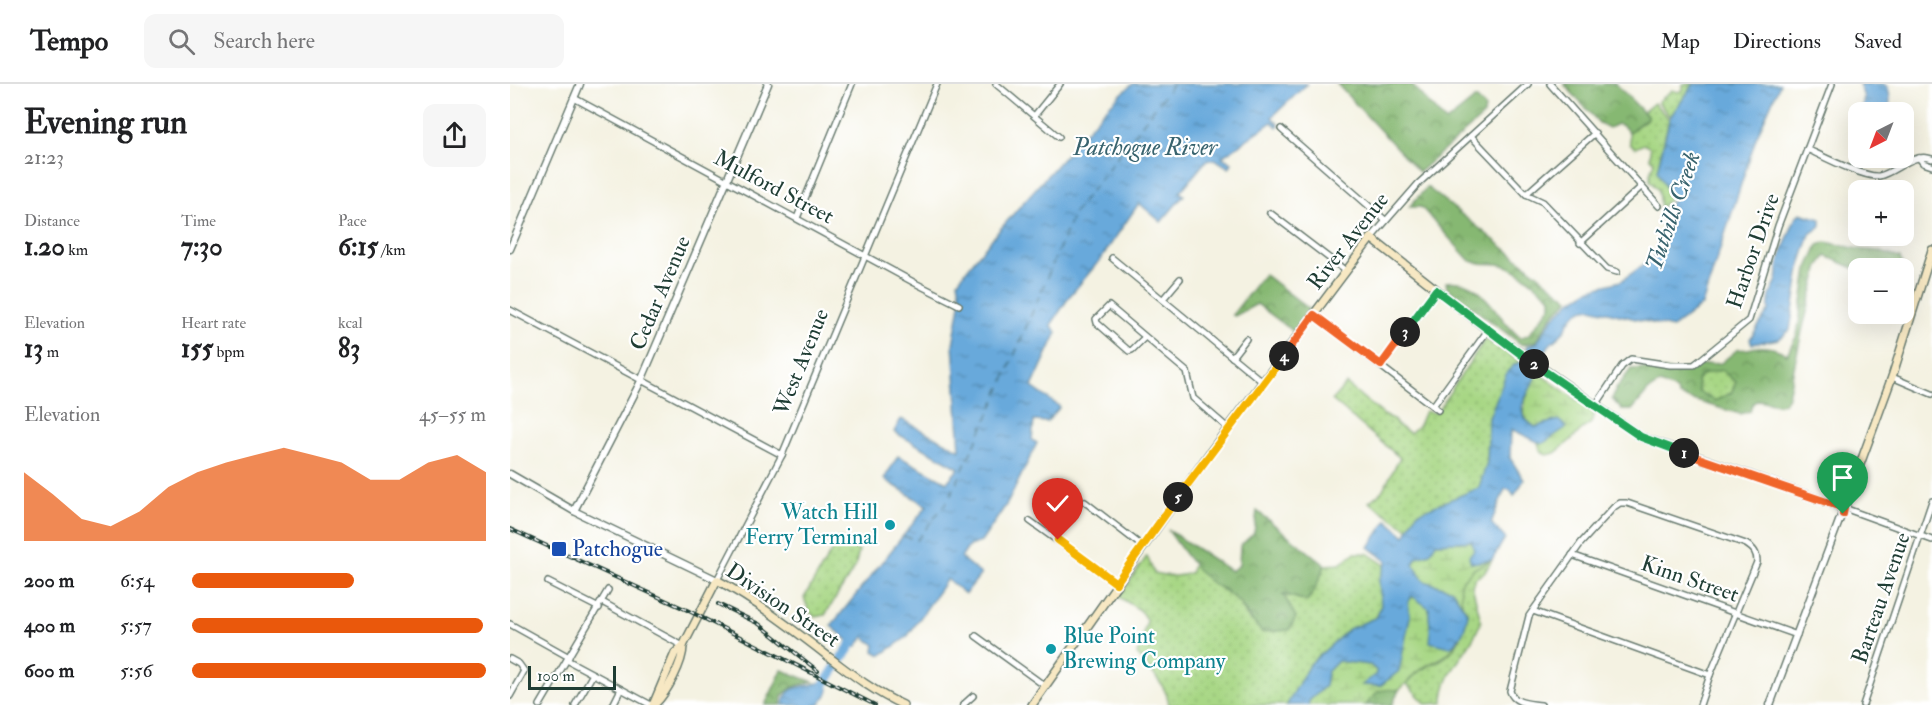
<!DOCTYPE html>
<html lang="en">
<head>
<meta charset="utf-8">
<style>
  :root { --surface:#fff; --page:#f6f6f6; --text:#202124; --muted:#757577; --line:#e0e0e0; --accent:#ea580c }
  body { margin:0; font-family:"IM FELL Double Pica",serif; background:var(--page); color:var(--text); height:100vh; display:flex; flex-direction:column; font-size:22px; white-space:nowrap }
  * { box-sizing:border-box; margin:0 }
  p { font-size:20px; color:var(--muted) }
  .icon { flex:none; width:33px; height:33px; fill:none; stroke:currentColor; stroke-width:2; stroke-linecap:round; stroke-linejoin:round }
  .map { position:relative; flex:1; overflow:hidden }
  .side { display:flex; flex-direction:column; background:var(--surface); width:510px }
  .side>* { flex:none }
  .needle { width:39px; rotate:222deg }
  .fabs { position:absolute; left:1338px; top:18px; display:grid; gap:12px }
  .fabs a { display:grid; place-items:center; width:66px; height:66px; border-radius:12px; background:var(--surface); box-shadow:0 6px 24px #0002; font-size:30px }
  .scale { position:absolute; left:18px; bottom:15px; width:88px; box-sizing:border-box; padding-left:6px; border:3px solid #1f3d34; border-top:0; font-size:16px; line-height:21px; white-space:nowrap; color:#1f3d34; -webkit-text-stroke:4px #fff; paint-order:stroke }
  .pin { position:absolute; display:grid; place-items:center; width:51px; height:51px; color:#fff; margin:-62px -26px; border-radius:50% 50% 50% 0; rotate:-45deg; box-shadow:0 0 6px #0007 }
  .pin .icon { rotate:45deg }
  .km { position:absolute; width:30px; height:30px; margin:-15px; border-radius:50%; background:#222; color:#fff; font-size:16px; line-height:30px; text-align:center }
  .round { display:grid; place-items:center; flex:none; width:63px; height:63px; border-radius:12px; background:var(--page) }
  .summary { display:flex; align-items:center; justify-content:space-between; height:102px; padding:0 24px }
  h1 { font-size:33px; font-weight:800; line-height:45px }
  .stats { display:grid; grid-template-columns:repeat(3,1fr); gap:9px; height:102px; padding:6px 24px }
  .stats div { display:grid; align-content:center }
  .stats b { font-size:26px; font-weight:800 }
  .stats small { font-size:16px; font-weight:400 }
  .stats p { font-size:16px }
  .chart { height:168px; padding:12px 24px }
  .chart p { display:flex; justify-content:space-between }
  .chart svg { width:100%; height:108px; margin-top:6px; fill:var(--accent); opacity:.7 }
  ul { padding:0 24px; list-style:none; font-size:20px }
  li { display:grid; grid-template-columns:96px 72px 1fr; align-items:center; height:45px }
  li i { height:15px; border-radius:8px; background:var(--accent) }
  header { display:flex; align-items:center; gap:36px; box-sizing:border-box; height:84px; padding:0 30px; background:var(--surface); border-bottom:2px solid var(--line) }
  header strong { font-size:28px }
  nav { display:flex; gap:33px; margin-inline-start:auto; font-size:21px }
  .search { width:420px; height:54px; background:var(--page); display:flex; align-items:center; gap:15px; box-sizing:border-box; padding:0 21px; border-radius:12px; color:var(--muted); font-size:22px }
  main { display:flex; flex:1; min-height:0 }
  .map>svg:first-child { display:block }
</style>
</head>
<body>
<header>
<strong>Tempo</strong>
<div class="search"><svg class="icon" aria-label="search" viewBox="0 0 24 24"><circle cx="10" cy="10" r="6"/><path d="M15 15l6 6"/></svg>Search here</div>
<nav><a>Map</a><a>Directions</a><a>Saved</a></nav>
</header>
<main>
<section class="side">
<div class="summary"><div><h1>Evening run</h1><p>21:23</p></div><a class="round"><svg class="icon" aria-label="share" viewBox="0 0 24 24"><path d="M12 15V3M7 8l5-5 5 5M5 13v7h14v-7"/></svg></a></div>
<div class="stats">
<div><p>Distance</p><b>1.20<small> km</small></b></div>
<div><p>Time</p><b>7:30</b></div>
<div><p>Pace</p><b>6:15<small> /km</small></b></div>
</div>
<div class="stats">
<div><p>Elevation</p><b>13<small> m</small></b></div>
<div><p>Heart rate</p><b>155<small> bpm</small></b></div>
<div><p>kcal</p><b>83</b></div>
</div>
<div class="chart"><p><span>Elevation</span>45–55 m</p>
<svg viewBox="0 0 160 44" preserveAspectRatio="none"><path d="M0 44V16L10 25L20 35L30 38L40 32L50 22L60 16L70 12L80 9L90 6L100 9L110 12L120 19L130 19L140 12L150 9L160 16V44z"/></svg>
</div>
<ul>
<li><b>200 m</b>6:54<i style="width:55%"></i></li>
<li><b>400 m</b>5:57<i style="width:99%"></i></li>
<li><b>600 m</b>5:56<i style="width:100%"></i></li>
</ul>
</section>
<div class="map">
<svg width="1422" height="621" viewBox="0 0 1422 621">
  <defs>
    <pattern id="green-dots" width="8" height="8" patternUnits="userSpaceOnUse" patternTransform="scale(1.5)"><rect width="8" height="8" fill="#a8d785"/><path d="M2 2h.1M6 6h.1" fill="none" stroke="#90b973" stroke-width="1.8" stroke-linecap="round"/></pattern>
    <pattern id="forest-crowns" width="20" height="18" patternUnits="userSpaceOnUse" patternTransform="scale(1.5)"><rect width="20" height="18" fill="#86b872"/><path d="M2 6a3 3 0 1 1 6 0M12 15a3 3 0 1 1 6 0" fill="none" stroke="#6d975e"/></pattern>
    <pattern id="wetland-marsh" width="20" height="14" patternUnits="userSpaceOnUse" patternTransform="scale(1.5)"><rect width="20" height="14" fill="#a8d785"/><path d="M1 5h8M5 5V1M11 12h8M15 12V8" fill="none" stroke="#90b973"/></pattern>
    <pattern id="water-ripples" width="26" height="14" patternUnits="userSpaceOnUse" patternTransform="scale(1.5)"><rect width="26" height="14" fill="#67a9db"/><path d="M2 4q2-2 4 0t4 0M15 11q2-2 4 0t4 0" fill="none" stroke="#548bb2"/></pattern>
  </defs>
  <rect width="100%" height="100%" fill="#fff"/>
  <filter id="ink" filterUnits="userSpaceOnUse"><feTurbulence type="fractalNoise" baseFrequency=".0167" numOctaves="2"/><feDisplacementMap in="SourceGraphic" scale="12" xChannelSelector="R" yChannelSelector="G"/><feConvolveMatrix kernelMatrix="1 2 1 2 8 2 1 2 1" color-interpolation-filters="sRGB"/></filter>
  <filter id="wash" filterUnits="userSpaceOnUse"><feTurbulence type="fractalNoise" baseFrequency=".008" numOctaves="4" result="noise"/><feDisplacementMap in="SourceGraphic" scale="24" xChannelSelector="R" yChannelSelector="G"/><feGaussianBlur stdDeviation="1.35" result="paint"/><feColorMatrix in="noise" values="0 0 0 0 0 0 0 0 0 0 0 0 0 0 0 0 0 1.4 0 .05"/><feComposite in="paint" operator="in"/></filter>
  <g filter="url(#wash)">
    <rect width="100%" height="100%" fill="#f4f2e2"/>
    <g fill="url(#green-dots)" stroke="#648a5c" stroke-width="1.5">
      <path d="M1173,0H1184L1160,33L1148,18L1162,6L1168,8L1173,6Z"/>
      <path d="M1144,19L1159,35L1147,87L1161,113L1150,124L1148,106L1140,97V89L1144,78L1140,74V64L1134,60L1125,64L1120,60L1119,48L1138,34L1133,28Z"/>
      <path d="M977,256L1010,278L1004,281L979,334L977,379L969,404L907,429L898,445L859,418L872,407L890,374L822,316L836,300L874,331L883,335L887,341L900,349L909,341L915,327L926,329L974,257Z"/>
      <path d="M1212,286L1226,298L1221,309L1205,317L1189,308L1187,296L1192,290Z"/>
      <path d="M329,454L349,467L345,483L315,531L305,533L299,527L294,514Z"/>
      <path d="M844,469H857L875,481L869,496L871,521L867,533L839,545L799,581L777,621H659C657,601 639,586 627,570L637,537L630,526L609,513L637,472L644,489C658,492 668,494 680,489L684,479L700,497L710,502L729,518L740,537L772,510L797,517L806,503L815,481L830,480Z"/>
      <path d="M982,476L975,488L966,494L962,501L971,537C962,567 932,587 933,619L916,620L897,600C912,582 915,585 932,575C948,566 954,547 958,530L952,521L949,500L963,485Z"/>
    </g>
    <g fill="url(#forest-crowns)" stroke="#527a53" stroke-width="1.5" fill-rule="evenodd">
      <path d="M827,0H901L936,38L966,14L975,23L974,31L909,88Z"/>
      <path d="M1054,0H1106L1138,33L1119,48L1113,42L1107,40L1099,44L1089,39Z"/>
      <path d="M917,103L1059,215L1042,232L1026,257L1012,261L937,204L936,198C975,193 986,236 1011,254L1019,250L1041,222V214C1026,202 1007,182 988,180C975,178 972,182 959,176L911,123H899Z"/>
      <path d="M1316,158L1348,165L1368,167L1390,174L1397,193L1394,201V184L1348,186L1316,172L1309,182L1292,247L1278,312L1274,319L1268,320L1248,316L1243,319L1240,327L1230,330L1169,312L1166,306L1150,299L1138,307L1122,326H1112L1102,315L1106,305L1121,285L1141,284L1166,288L1189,281L1211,279L1228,265C1237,267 1239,264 1248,263C1258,262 1268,265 1277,270L1287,251L1297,186L1308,161ZM1211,286L1226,298L1221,309L1205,317L1189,308L1187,296L1192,291Z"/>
      <path d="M754,190L799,225L784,248L747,220L725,232L722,231Z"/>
      <path d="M747,427L815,481L806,503L797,517L773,510L786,533L779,546L752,548C743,539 737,529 729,519C721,509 709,504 699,497C683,483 670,463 658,446L721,487L729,481L730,462L744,449Z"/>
      <path d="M272,586L303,598C291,600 281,602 272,612L271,621H255Z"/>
      <path d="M874,604L889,606L882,621H856L863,611Z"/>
    </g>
    <g fill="url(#wetland-marsh)" stroke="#648a5c" stroke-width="1.5">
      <path d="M1027,288L1085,329L1081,339L1071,346L1061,356L1045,369L1037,371L1030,366L1028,358L1032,360L1056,343L1048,336L1025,343L1015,335C1012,314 1020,307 1027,288Z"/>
      <path d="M962,457L964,467L961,479L982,476L963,485L950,499L952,521L942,506L914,497L903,481L907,473L920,469L925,459Z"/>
      <path d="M903,512L919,524C918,546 924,549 940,563L947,558C936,577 925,574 910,586C902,591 897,600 889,606C870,604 867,606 856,621H798L799,617L815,602L817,588L828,577L860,581L866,586V590L853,601L870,602L900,533L898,518Z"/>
    </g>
    <g fill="url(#water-ripples)" stroke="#437388" stroke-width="1.5">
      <path d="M623,0H797L762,33L769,41L767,43L762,38L712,73L722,79L719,84L705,75L696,77L670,108L674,111L651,138L629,119L590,176L559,213L541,241L547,248L522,303L550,323L537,338L524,337L522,356L527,359L498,418L471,458L459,462L451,474L471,490L455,510L437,495L397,553L371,571L364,567L365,561L354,553L346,563L321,542L417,422L374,395L388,372L437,398L449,384L384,348L391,335L450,366L443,260L451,215L448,197C478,157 511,121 544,84C570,55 593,24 623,0Z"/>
      <path d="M1184,0H1270L1246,54L1192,221L1162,244L1081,224C1063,227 1062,233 1054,247C1050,253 1042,257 1038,263C1030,275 1027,290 1021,303C1018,310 1013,315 1012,324C1012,333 1018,338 1025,343L1048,336L1057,343L1032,360L1001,345L1000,374L1014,396L1004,412L1000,406L995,405L981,439L995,454L982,476L961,479L959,472L964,466L962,457L926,459L920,469L907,473L903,480L914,497L942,506L958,530C955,544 953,554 940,563L920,558C922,546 918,536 919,524L902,512L898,518L900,533L889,587L870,602L852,601L866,590V586L860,581L828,577L817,588L815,602L799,617L798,621H777L799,581L839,545L867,533L871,521L869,496L877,477L859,463L877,436L895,452L907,429L969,404L977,378L979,334L997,288L1004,281L1011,278L1018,268L1016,263L1027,258L1043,234L1062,216L1081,205L1111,197L1151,168L1158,139L1151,127L1163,117L1147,87L1160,33Z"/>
      <path d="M1349,0H1373L1378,3L1380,14L1379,28H1351L1354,13Z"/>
      <path d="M1290,129L1311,135V142L1300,150L1291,178L1280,246L1269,255L1242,260L1240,255L1259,226C1258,211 1261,211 1266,198C1269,193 1267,185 1269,179C1273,163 1280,148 1286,133Z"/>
      <path d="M311,598L319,604L317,611L309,621H273C276,598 295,605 311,598Z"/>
    </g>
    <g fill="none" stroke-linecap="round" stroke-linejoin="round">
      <path stroke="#67a9db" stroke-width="10" d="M297,621L311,605L349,549"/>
      <path stroke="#38636e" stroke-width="1.5" stroke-dasharray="8 6" stroke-linecap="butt" d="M393,452L407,456L439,415L486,315L564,129L663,0"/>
    </g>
  </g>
  <g filter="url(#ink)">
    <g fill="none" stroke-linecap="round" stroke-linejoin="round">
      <defs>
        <g id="minor">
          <path d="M486,0L549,53"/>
          <path d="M1040,0L1149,122"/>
          <path d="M64,14L405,199L449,221"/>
          <path d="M525,31L550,0"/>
          <path d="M771,45L875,136"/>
          <path d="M961,52L1016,110L1033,118L1097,185L1107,188"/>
          <path d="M1297,65C1312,72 1354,94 1369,92C1387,88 1402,68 1422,75"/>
          <path d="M1409,74L1413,79L1422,82"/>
          <path d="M1016,110L1085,49"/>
          <path d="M760,129L836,187"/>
          <path d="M287,134L342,0"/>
          <path d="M861,154L909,99L1018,0"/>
          <path d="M1070,159L1131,103"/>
          <path d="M602,174L754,299"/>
          <path d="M653,215L670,195"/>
          <path d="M0,226L272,371"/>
          <path d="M804,231L928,326"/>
          <path d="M635,253L622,266L619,267L587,239L586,235L599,222L677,288L683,314L719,345"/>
          <path d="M722,273L736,255"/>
          <path d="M871,281L926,206"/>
          <path d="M1382,293L1422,310"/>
          <path d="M1086,321L1112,282L1121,275L1160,281H1184L1239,236L1268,142L1322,0"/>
          <path d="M923,322L978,246"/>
          <path d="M575,418L632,462"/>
          <path d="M1334,424L1422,456"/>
          <path d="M520,437L606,499"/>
          <path d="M1062,471L1287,551"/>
          <path d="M207,496L272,371L427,0"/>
          <path d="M38,498L89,524"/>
          <path d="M92,518L173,562"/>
          <path d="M1023,527L1200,591"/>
          <path d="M0,540L59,573"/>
          <path d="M466,552L535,602"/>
          <path d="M0,575L9,580L14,587L0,612"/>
          <path d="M57,576L141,621"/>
          <path d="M30,621L98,506"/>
          <path d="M65,621L83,590"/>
          <path d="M103,621L111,605"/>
          <path d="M453,621L463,612"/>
          <path d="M1031,621C1019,619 1004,620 1000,607L1019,532L1071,459L1104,423L1110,419H1117L1236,460C1244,465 1247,469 1247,478L1200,591L1190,621"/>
          <path d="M1353,621L1422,417"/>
        </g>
        <g id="tertiary">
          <path d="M0,165L70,0"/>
          <path d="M0,390L64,427L207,496"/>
          <path d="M64,427L131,297L258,0"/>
          <path d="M1260,621L1334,424"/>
        </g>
        <g id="secondary">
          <path d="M145,620C157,608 173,579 173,562"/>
          <path d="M143,621L165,569L173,562L207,496C246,517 280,543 315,570C340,589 364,608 393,621"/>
          <path d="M522,621L701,367L861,154L978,246L1131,353L1334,424L1382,293L1422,166"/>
        </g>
      </defs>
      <use href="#minor" stroke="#6a7c71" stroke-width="8"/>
      <use href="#tertiary" stroke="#6a7c71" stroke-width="9"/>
      <use href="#secondary" stroke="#6a7c71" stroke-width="10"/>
      <use href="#minor" stroke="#fff" stroke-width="5"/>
      <use href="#tertiary" stroke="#fff" stroke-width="6"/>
      <use href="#secondary" stroke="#f7e8c3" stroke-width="7"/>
      <defs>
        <g id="rail">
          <path d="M0,445L177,526L365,621"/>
          <path d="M208,520L249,540L308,587"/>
        </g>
      </defs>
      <use href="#rail" stroke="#1f3d34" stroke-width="4"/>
      <use href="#rail" stroke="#fff" stroke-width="1.5" stroke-dasharray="4.5" stroke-linecap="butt"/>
    </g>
  </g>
  <g fill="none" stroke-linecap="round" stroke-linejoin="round" filter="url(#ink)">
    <defs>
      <path id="split-1" d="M1174,369L1334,424L1333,430"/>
      <path id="split-2" d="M1024,280L1131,353L1174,369"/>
      <path id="split-3" d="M895,248L926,206L1024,280"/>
      <path id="split-4" d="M774,272L804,231L871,281L895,248"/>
      <path id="split-5" d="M668,413L774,272"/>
      <path id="split-6" d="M548,456L606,499L668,413"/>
    </defs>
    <use href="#split-1" stroke="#fff" stroke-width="12"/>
    <use href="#split-2" stroke="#fff" stroke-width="12"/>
    <use href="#split-3" stroke="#fff" stroke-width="12"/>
    <use href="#split-4" stroke="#fff" stroke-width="12"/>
    <use href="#split-5" stroke="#fff" stroke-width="12"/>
    <use href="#split-6" stroke="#fff" stroke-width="12"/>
    <use href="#split-1" stroke="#f0652b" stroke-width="8"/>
    <use href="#split-2" stroke="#22a559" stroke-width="8"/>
    <use href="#split-3" stroke="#22a559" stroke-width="8"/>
    <use href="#split-4" stroke="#f0652b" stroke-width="8"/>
    <use href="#split-5" stroke="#f5b400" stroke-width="8"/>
    <use href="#split-6" stroke="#f5b400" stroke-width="8"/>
  </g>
  <g fill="#0f9aa8" stroke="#fff" stroke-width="2">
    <circle cx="380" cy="441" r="6"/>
    <circle cx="541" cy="565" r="6"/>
  </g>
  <rect fill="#1a4fb4" stroke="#fff" stroke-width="2" x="41" y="457" width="16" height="16" rx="3"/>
  <g text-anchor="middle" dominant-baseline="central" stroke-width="4.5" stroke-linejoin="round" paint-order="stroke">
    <g font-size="22" fill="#1f3d34" stroke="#fff">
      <text transform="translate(264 103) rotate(28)">Mulford Street</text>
      <text transform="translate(838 157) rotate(-52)">River Avenue</text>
      <text transform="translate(1243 167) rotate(-71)">Harbor Drive</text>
      <text transform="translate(150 209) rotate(-67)">Cedar Avenue</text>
      <text transform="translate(291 278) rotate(-68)">West Avenue</text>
      <text transform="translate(1180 495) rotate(19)">Kinn Street</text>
      <text transform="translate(1371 514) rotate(-71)">Barteau Avenue</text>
      <text transform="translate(273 521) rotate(34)">Division Street</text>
    </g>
    <g font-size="22" fill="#0d838f" stroke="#fff" text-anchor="end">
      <text x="368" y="428">Watch Hill<tspan x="368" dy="25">Ferry Terminal</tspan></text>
      <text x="553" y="552" text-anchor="start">Blue Point<tspan x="553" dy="25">Brewing Company</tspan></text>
    </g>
    <g font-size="22" fill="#164399" stroke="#fff" text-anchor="start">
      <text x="62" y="465">Patchogue</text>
    </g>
    <g font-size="24" font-style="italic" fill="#38636e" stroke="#fff">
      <text x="635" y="63">Patchogue River</text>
      <text transform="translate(1163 127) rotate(-71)">Tuthills Creek</text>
    </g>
  </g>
</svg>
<div class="fabs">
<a><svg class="needle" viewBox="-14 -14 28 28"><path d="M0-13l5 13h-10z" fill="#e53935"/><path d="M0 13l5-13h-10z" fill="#757577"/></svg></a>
<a>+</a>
<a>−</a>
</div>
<div class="scale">100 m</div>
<div class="pin" style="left:1333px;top:430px;background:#1e9e55"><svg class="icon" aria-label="arrive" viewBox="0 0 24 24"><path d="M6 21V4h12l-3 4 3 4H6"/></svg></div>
<div class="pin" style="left:548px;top:456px;background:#d93025"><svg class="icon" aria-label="check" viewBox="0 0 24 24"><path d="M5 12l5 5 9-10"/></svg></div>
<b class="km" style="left:1174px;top:369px">1</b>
<b class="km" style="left:1024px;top:280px">2</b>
<b class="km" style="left:895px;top:248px">3</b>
<b class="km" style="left:774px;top:272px">4</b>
<b class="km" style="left:668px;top:413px">5</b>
</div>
</main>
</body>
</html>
